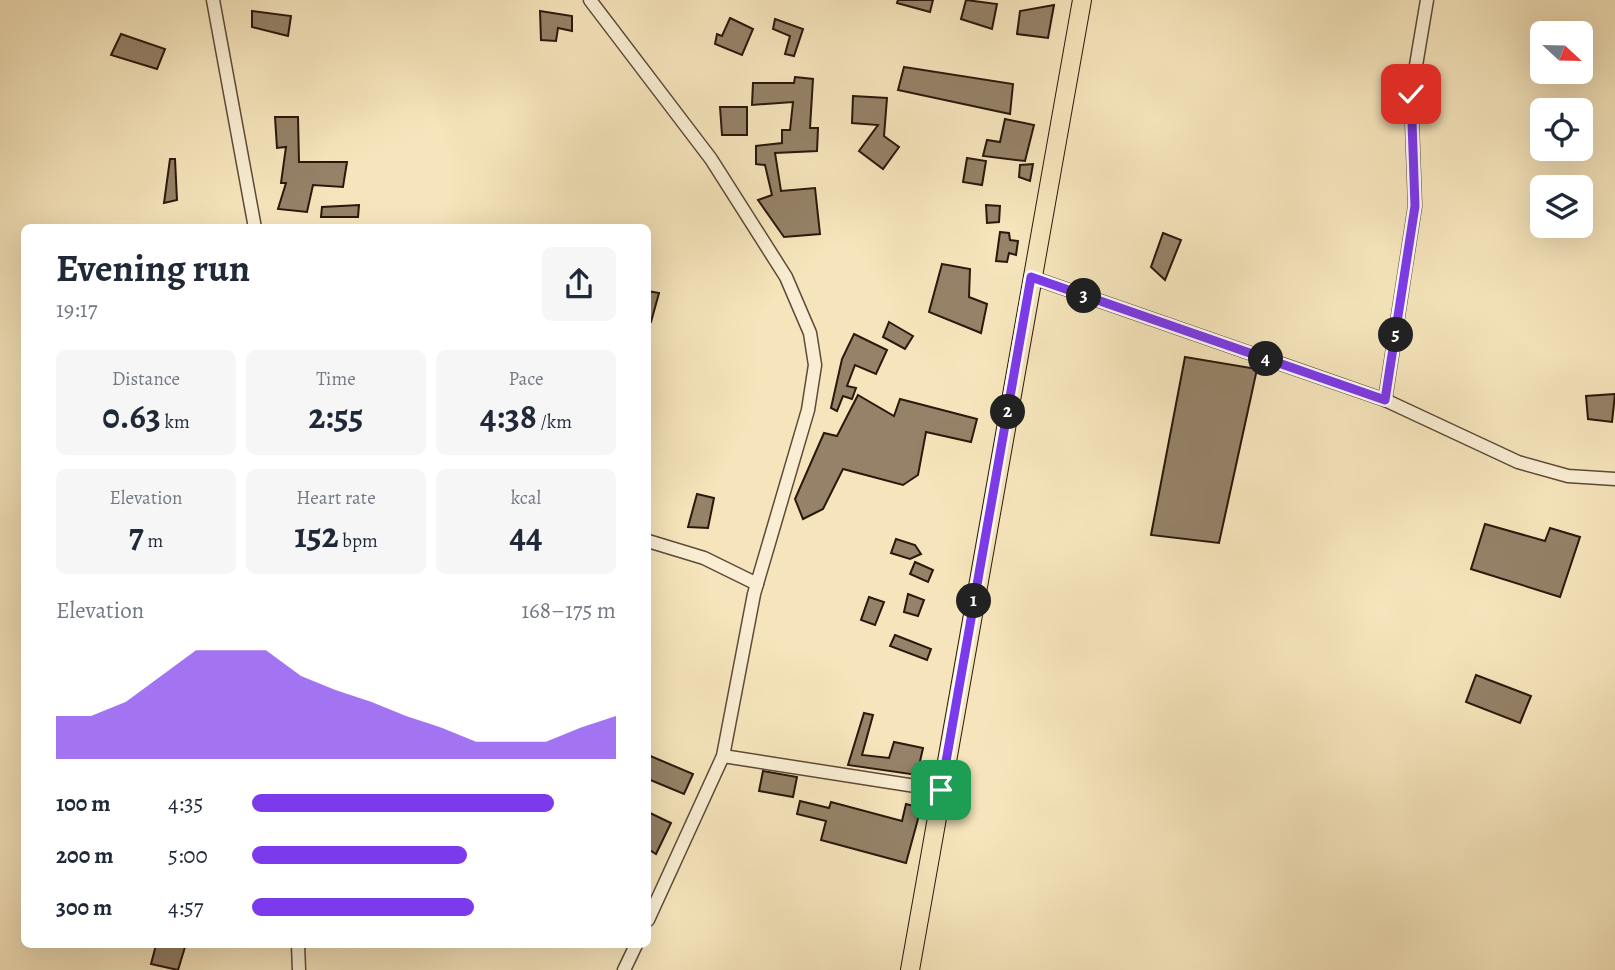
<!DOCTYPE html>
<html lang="en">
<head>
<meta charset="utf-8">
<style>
  :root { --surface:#fff; --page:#f6f6f7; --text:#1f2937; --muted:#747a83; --accent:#7c3aed }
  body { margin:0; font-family:Alegreya,serif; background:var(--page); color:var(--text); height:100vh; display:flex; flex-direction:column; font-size:26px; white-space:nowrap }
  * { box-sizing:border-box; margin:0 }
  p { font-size:23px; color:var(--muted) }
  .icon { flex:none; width:38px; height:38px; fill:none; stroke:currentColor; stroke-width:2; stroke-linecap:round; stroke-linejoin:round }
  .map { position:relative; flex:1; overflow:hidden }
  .details { position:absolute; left:21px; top:224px; width:630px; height:724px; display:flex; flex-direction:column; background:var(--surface); border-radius:10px; box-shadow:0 7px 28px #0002 }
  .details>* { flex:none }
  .needle { width:46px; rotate:112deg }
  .tools { position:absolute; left:1530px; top:21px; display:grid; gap:14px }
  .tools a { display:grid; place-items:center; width:63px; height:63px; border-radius:10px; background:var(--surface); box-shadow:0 7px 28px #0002; font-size:35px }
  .pin { position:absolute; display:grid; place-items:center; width:60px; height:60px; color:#fff; margin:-30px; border-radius:14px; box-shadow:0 4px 10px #0006 }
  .km { position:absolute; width:35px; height:35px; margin:-18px; border-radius:50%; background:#222; color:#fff; font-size:19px; line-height:35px; text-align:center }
  .round { display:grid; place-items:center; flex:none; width:74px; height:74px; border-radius:10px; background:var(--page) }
  .head { display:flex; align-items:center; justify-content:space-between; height:119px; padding:0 35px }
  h1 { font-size:38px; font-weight:700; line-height:52px }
  .metrics { display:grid; grid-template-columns:repeat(3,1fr); gap:10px; height:119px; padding:7px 35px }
  .metrics div { display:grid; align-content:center; border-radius:10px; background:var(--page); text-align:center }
  .metrics b { font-size:35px; font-weight:700 }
  .metrics small { font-size:19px; font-weight:400 }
  .metrics p { font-size:19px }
  .chart { height:196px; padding:14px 35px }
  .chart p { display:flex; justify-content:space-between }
  .chart svg { width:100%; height:126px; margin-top:7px; fill:var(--accent); opacity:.7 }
  ul { padding:0 35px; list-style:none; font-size:23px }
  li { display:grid; grid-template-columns:112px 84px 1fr; align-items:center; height:52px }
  li i { height:18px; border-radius:9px; background:var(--accent) }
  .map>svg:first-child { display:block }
</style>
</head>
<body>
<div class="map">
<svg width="1615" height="970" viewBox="0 0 1615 970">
  <rect width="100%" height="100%" fill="#f6e5bc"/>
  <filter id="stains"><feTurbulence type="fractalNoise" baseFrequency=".00286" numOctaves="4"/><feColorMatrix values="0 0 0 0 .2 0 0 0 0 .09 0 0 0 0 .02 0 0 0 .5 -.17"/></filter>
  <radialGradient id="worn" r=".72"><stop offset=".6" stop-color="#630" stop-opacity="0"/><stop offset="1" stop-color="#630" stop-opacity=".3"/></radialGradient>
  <g fill="#958268" stroke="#2b170c" stroke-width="2">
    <path d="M898,0H933L930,12L897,3Z"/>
    <path d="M966,0L997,4L992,29L961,19Z"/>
    <path d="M1054,5L1048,38L1017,34L1020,11Z"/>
    <path d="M252,11L291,16L288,36L252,27Z"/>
    <path d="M540,11L572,16V31L558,28L556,41L541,40Z"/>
    <path d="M730,18L753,29L742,55L715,44L717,34L722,36Z"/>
    <path d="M775,19L803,29L794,56L785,54L790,36L773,29Z"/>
    <path d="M121,34L165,49L157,69L111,55Z"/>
    <path d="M904,67L1013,84L1010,114L898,90Z"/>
    <path d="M795,77L813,79L810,128H818L817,151L775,153L781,191L815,188L820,234L784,237L758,200L772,195L765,165L756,164V146L782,143V130H790L793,102L752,105L753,83H794Z"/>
    <path d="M853,96L887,98L884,136L899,147L883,169L859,151L878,125L852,123Z"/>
    <path d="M720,107H747V135H722Z"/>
    <path d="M275,117H298L299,162H347L343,187L313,185L307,212L278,209L286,183H281L286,147L277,148Z"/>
    <path d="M1005,119L1034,125L1025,161L983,156L987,140L1000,142Z"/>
    <path d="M967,158L986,161L982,185L963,182Z"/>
    <path d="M170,159H175L177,200L164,203Z"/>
    <path d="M1033,164L1030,181L1019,177L1020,165Z"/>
    <path d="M359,205L358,217H321L322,207Z"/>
    <path d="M986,205L1000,206L999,222L987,223Z"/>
    <path d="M1000,232L1009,233L1010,240L1018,241L1016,255L1009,253L1007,262L996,261Z"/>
    <path d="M1163,233L1181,240L1165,280L1151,267Z"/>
    <path d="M942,264L970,269L969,297L987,304L981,333L929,312Z"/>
    <path d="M648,291L659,293L651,322H648Z"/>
    <path d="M889,322L913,336L905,349L883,337Z"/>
    <path d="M854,334L887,350L876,374L855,365L847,386L856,388L852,399L843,396L837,411L831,408L842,359Z"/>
    <path d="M1185,357L1257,369L1219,543L1151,535Z"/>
    <path d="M1615,394L1612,422L1588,419L1586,396Z"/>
    <path d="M858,395L894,416L900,399L977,419L971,442L926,432L918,475L903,485L843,469L823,509L803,519L795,499L824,433L837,436Z"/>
    <path d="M697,494L714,498L708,528L688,527Z"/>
    <path d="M1485,524L1545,541L1550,528L1580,537L1560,597L1471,569Z"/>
    <path d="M896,539L915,545L921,554L910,559L891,553Z"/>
    <path d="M915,562L933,570L928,582L910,574Z"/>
    <path d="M908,594L924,600L918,616L904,612Z"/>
    <path d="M869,597L884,602L875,625L861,620Z"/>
    <path d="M895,635L931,649L927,660L890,646Z"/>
    <path d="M1476,675L1531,696L1520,723L1466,702Z"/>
    <path d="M864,713L873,715L862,755L889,758L894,742L923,748L917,775L848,765Z"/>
    <path d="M648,755L693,774L684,794L648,779Z"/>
    <path d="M763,771L797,777L793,797L759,791Z"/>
    <path d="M800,801L829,808L831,802L902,821L906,804L921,808L906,863L821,840L826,821L797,814Z"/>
    <path d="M650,813L671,823L656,854L648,849V819Z"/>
    <path d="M156,945L185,947L178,970L151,964Z"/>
  </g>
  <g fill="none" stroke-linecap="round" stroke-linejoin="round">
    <defs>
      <g id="minor">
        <path d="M213,0L255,228"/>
        <path d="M590,0L711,159L786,277L810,333L815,365L808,410L754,594L723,756L648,920"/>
        <path d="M1031,277L1385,400L1518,462L1568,476L1615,479"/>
        <path d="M1385,400L1415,206L1411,95L1427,0"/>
        <path d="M648,541L704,558L757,584"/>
        <path d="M723,756L941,790"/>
        <path d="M298,945L299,970"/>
        <path d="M624,970L636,945"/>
      </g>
      <path id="primary" d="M910,970L1082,0"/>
    </defs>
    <use href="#minor" stroke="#5e4a38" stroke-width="15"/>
    <use href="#primary" stroke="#2b170c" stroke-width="20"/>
    <use href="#minor" stroke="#f9eed3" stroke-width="12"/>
    <use href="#primary" stroke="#f6e5bc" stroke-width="18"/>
  </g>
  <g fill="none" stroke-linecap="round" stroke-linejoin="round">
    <defs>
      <path id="route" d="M941,790L1031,277L1385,400L1415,206L1411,94"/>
    </defs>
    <use href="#route" stroke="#fff" stroke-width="14"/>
    <use href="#route" stroke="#7c3aed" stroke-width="9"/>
  </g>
  <rect width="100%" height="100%" filter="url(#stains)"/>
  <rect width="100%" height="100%" fill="url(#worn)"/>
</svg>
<div class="tools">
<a><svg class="needle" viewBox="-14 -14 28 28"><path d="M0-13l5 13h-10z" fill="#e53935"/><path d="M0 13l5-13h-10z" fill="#747a83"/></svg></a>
<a><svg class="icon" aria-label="locate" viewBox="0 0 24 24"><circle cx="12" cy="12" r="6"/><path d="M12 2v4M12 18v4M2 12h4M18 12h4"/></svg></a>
<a><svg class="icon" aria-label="layers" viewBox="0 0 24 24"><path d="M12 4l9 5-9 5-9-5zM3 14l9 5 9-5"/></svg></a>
</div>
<div class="pin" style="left:941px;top:790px;background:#1e9e55"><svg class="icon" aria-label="arrive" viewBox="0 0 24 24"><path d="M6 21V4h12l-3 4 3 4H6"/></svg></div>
<div class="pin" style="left:1411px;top:94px;background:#d93025"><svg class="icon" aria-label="check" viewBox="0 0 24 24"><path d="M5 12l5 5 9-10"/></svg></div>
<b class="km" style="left:974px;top:601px">1</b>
<b class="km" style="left:1008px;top:412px">2</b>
<b class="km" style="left:1084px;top:296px">3</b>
<b class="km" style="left:1266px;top:359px">4</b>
<b class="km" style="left:1396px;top:335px">5</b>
<section class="details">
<div class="head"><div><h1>Evening run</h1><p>19:17</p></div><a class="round"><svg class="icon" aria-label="share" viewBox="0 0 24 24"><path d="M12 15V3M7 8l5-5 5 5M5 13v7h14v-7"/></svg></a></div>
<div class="metrics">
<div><p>Distance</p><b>0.63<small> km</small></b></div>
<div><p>Time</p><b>2:55</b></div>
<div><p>Pace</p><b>4:38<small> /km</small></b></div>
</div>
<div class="metrics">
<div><p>Elevation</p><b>7<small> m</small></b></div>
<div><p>Heart rate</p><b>152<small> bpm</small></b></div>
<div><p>kcal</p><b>44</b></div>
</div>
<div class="chart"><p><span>Elevation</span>168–175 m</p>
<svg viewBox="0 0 160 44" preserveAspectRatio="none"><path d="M0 44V29L10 29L20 24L30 15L40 6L50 6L60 6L70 15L80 20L90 24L100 29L110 33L120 38L130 38L140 38L150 33L160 29V44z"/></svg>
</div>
<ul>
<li><b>100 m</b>4:35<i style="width:83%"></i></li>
<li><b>200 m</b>5:00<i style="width:59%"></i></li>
<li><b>300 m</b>4:57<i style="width:61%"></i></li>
</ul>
</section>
</div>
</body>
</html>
